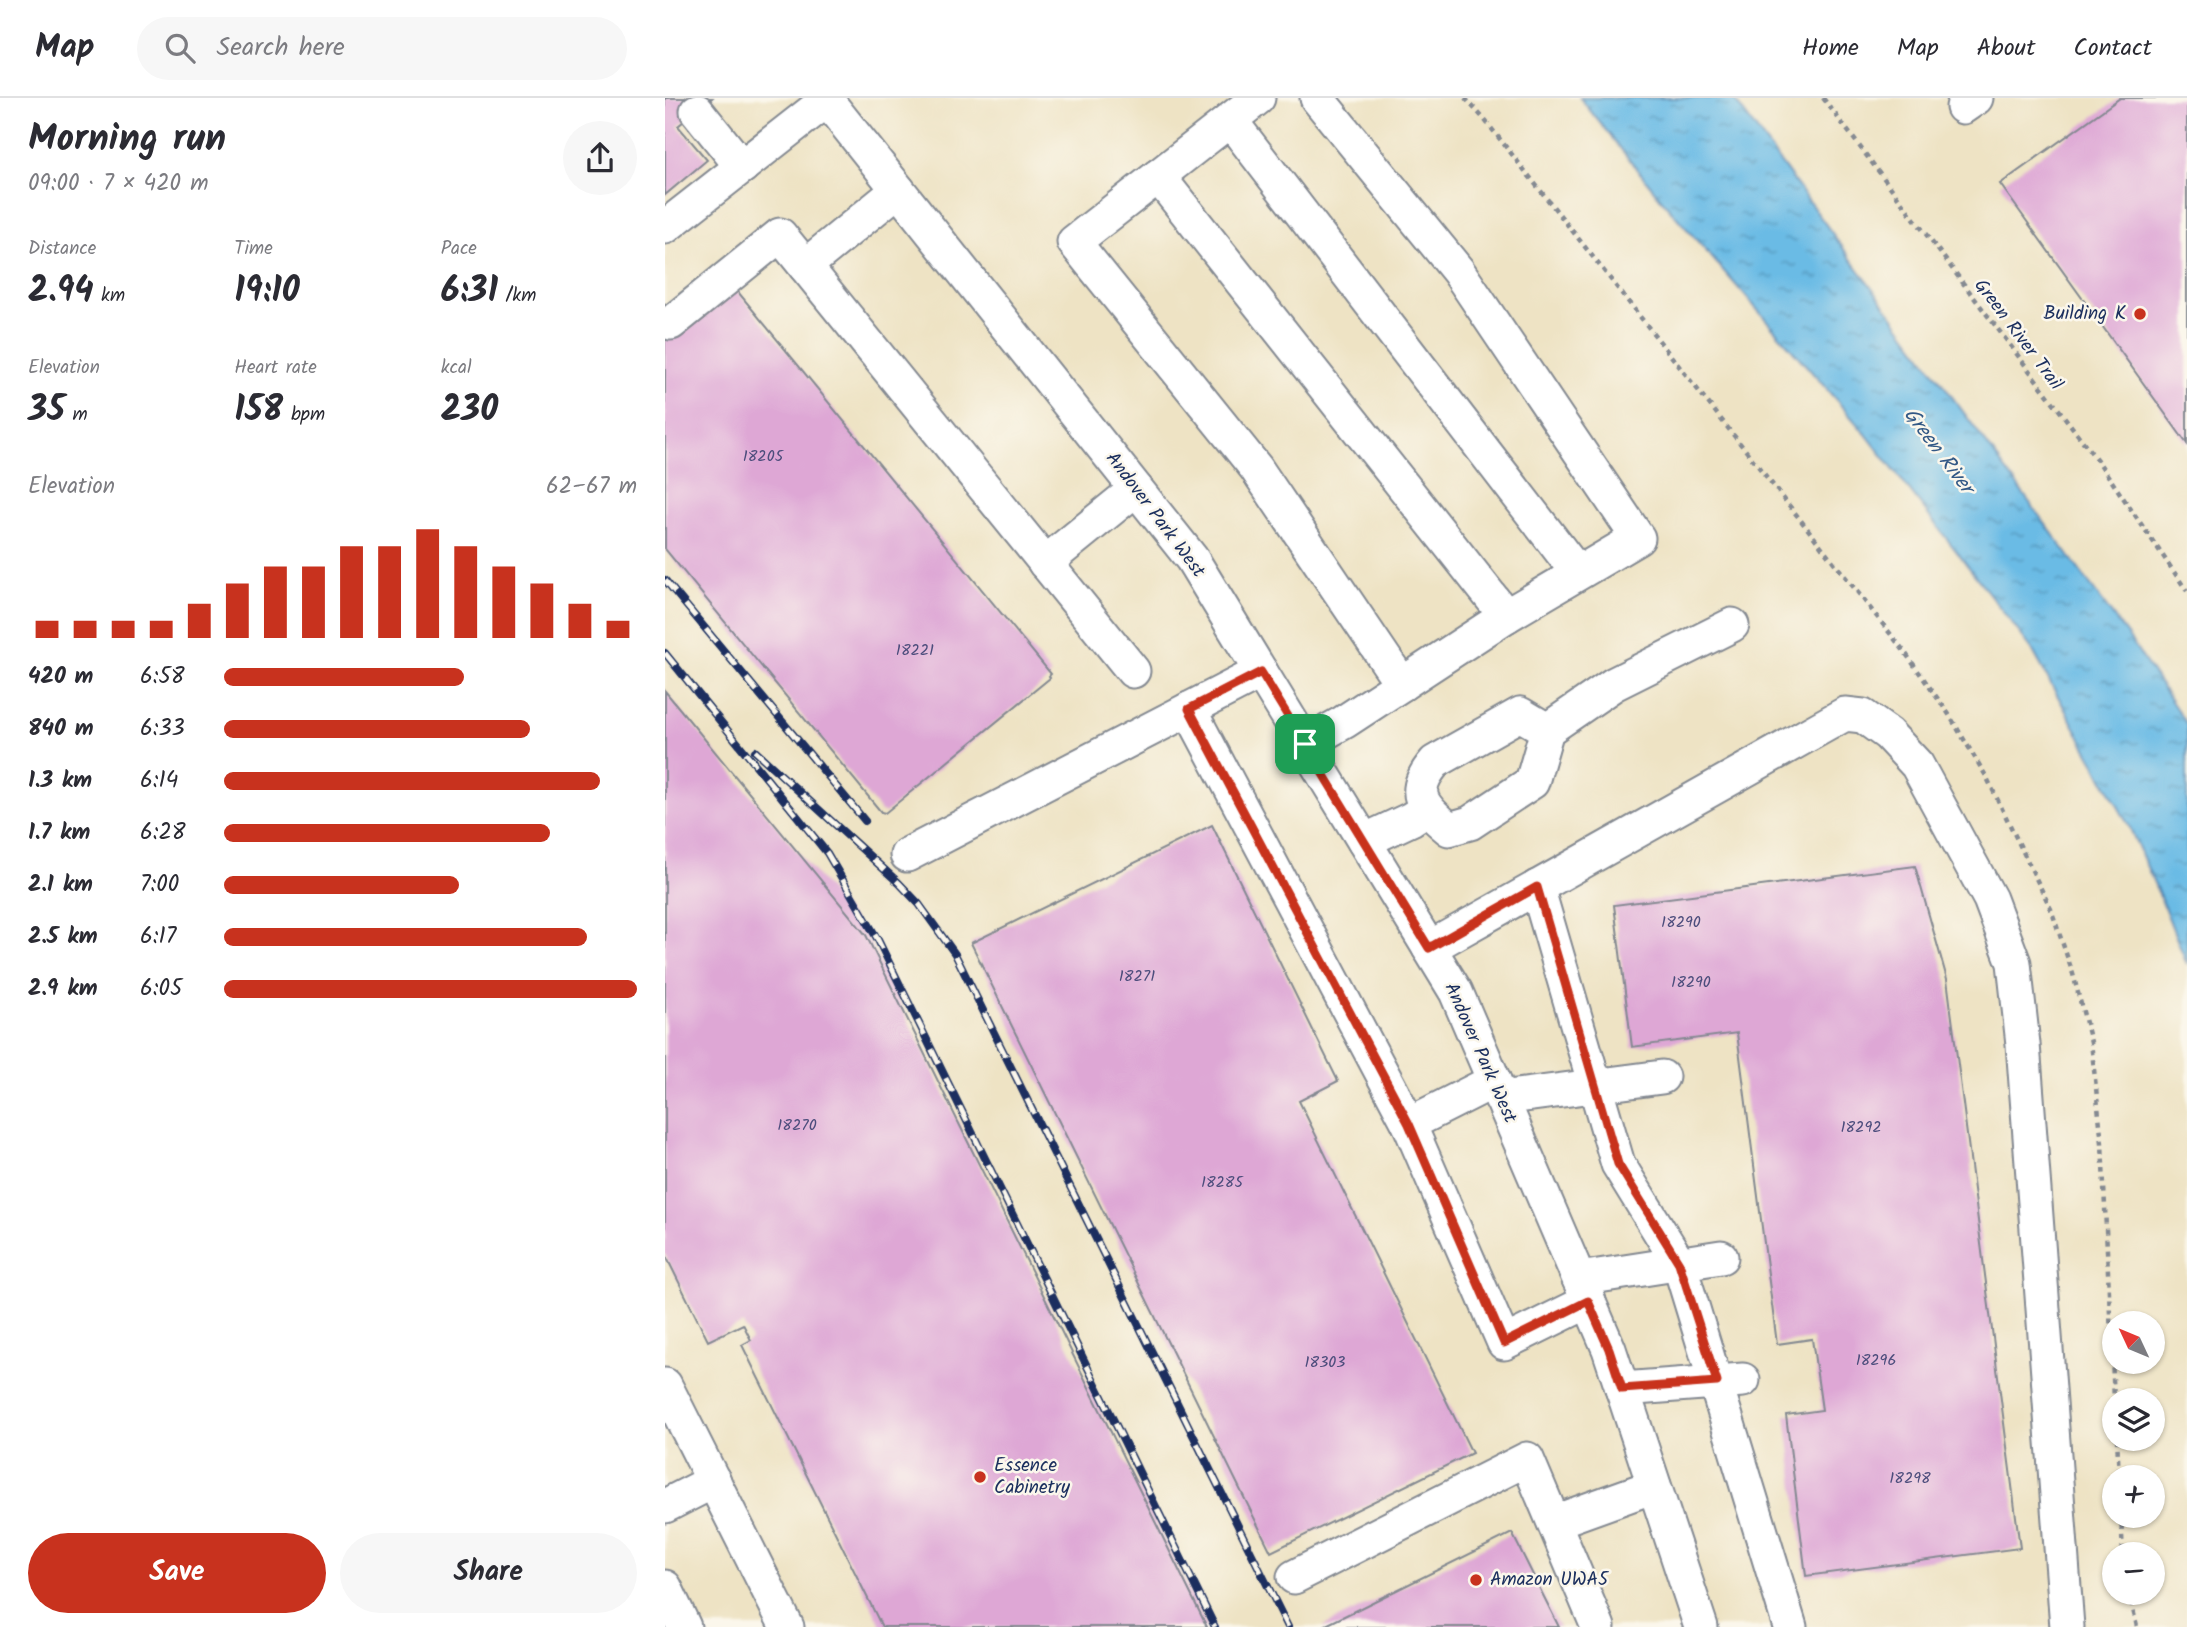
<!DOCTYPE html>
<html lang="en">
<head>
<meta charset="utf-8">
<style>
  :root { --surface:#fff; --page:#f7f7f7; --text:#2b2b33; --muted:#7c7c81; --line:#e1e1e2; --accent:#c8321e }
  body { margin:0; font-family:Kalam,sans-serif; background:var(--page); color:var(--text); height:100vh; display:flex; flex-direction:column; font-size:26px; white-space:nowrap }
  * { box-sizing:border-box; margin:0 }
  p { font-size:23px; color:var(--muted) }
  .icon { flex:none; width:38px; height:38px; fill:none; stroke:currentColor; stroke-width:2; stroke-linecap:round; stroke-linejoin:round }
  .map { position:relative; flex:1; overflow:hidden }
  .side { display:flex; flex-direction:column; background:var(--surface); width:665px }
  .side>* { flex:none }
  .needle { width:46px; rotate:314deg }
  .tools { position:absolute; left:1437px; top:1213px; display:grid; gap:14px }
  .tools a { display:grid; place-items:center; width:63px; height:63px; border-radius:50%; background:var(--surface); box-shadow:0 2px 5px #0004; font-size:35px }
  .pin { position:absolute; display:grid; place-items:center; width:60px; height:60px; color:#fff; margin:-30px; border-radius:14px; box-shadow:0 4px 10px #0006 }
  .round { display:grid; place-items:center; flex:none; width:74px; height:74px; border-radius:37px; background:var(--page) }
  .overview { display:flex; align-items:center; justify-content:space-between; height:119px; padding:0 28px }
  h1 { font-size:38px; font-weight:700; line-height:52px }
  .stats { display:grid; grid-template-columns:repeat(3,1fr); gap:10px; height:119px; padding:7px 28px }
  .stats div { display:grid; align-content:center }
  .stats b { font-size:35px; font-weight:700 }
  .stats small { font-size:19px; font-weight:400 }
  .stats p { font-size:19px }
  .chart { height:196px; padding:14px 28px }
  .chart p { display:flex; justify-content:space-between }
  .chart svg { width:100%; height:126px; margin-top:7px; stroke:var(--accent); stroke-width:6 }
  .action { display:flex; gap:14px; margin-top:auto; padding:14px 28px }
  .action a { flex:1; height:80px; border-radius:42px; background:var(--accent); color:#fff; font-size:28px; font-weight:700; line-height:80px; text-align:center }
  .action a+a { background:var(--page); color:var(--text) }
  ul { padding:0 28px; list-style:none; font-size:23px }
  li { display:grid; grid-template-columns:112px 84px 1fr; align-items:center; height:52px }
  li i { height:18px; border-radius:9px; background:var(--accent) }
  header { display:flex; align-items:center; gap:42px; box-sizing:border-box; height:98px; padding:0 35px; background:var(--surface); border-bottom:2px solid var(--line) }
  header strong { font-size:33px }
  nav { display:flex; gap:38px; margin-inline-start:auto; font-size:24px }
  .search { width:490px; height:63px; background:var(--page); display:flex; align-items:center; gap:18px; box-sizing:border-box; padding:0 24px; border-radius:38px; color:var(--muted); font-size:26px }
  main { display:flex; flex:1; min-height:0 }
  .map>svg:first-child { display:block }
</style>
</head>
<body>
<header>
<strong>Map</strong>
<div class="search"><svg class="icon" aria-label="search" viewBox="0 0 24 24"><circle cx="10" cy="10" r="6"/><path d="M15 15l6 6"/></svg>Search here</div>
<nav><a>Home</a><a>Map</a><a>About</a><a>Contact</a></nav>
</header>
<main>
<section class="side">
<div class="overview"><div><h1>Morning run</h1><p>09:00 · 7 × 420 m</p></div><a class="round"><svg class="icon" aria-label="share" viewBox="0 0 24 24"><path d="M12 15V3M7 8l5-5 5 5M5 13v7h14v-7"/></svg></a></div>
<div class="stats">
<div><p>Distance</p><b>2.94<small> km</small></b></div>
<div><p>Time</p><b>19:10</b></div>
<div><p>Pace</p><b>6:31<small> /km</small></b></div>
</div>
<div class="stats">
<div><p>Elevation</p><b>35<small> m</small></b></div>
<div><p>Heart rate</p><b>158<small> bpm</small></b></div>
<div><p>kcal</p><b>230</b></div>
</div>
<div class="chart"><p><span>Elevation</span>62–67 m</p>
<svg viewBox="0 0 160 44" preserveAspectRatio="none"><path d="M5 44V38M15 44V38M25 44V38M35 44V38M45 44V32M55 44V25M65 44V19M75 44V19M85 44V12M95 44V12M105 44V6M115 44V12M125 44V19M135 44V25M145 44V32M155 44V38"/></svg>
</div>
<ul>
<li><b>420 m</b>6:58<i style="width:58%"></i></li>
<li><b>840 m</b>6:33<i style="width:74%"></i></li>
<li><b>1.3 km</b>6:14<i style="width:91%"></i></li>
<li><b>1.7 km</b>6:28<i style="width:79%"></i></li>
<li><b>2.1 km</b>7:00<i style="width:57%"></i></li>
<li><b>2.5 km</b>6:17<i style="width:88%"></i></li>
<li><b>2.9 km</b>6:05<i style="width:100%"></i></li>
</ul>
<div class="action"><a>Save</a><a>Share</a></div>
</section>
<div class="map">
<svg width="1522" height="1529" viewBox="0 0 1522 1529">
  <defs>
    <pattern id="water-ripples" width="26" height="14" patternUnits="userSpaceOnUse" patternTransform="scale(1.75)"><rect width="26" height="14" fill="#6abbe5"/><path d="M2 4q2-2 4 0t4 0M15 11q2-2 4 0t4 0" fill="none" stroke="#5698bd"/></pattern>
  </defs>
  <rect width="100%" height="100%" fill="#fbf7ec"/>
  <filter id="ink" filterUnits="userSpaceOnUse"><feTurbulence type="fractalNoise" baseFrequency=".0143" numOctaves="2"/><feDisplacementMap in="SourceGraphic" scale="14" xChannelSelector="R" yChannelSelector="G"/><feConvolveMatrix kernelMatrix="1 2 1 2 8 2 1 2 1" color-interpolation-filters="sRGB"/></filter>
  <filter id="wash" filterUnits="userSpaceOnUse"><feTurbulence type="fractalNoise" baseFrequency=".00686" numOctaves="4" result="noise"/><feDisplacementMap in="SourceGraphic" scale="28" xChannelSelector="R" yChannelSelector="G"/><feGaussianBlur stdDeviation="1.57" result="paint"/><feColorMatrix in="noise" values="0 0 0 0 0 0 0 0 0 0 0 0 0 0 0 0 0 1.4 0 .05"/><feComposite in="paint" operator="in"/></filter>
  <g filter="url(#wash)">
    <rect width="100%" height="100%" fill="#eee3c4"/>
    <path fill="url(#water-ripples)" stroke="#4275a2" stroke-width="2" d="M915,0H1068L1467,544L1522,627V867L1496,801L1465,730L1367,551L1200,335L1001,107Z"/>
    <g id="blocks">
      <g fill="#dea7d5">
        <path d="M0,0H47L13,28L42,62L0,97Z"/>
        <path d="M1455,0H1522V346L1335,86Z"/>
        <path d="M65,189H69L386,576L384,578L385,580L220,715L216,714L0,451V242Z"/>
        <path d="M0,593L201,837L542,1529H217L77,1247L86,1242L78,1226L43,1243L0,1156Z"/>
        <path d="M547,727L673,983L634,1003L807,1355L606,1454L306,845Z"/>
        <path d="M1250,768L1282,881L1355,1450L1141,1478L1121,1317L1157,1312L1147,1241L1112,1246L1072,935L967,949L949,807Z"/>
        <path d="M847,1435L894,1529H657Z"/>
      </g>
    </g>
  </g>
  <g filter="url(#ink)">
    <use href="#blocks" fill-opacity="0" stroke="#848991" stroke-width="2"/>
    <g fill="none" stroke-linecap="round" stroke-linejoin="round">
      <defs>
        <g id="minor">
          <path d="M160,0L527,461L791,894L944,1251L1036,1529"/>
          <path d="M593,0L409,144L591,370L737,586"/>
          <path d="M1298,9L1311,0"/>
          <path d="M32,13L77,69"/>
          <path d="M565,22L912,474"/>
          <path d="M493,78L841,518"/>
          <path d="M0,129L162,2"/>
          <path d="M140,168L233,92"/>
          <path d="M6,225L115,137L468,573"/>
          <path d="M380,465L471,391"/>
          <path d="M524,611L744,1026L839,1245L924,1203"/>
          <path d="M882,632L855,616L770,664C743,695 758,709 784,731L805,725L867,684L882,632L949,586L1067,527"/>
          <path d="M640,646L679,624L841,518L973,440L793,173L652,0"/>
          <path d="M699,743L746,721L761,711"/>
          <path d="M242,757L596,574"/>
          <path d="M872,789L953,1066L1014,1165L1125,1529"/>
          <path d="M764,850L1180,616L1198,618L1223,636L1252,667L1325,801L1349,865L1358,946L1402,1529"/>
          <path d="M836,1000L997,979"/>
          <path d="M744,1026L829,983"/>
          <path d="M914,1181L1056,1159"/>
          <path d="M0,1287L122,1529"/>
          <path d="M957,1291L1078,1282"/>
          <path d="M0,1408L49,1383"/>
          <path d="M889,1424L989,1388"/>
          <path d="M629,1479L862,1361L933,1529"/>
          <path d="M0,1489L19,1529"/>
        </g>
      </defs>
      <use href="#minor" stroke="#848991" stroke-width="37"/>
      <g stroke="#848991" stroke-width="4.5" stroke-dasharray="5 5" stroke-linecap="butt">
        <path d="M800,0L819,21L1239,553L1283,615L1321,678L1386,811L1408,876L1426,944L1437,1045L1449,1302"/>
        <path d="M1158,0L1435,366L1522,493"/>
        <path d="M1452,1340L1454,1379"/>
        <path d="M1456,1418L1458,1456"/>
        <path d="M1464,1494L1472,1529"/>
      </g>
      <use href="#minor" stroke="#fff" stroke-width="33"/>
      <defs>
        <g id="rail">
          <path d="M0,482L200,723"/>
          <path d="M0,555L162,755L213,842L550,1529"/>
          <path d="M90,653L234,785L254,806L290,856L623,1529"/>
        </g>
      </defs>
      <use href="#rail" stroke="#1b2f5e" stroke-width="8"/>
      <use href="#rail" stroke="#fbf7ec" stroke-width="5" stroke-dasharray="16" stroke-linecap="butt"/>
    </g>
  </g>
  <g fill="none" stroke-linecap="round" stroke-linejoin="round" filter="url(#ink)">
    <defs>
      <path id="route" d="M596,574L764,850L872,789L953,1066L1014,1165L1052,1284L957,1291L944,1251L923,1203L839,1245L744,1026L524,611Z"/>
    </defs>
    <use href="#route" stroke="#fff" stroke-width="14"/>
    <use href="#route" stroke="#c8321e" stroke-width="9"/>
  </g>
  <g fill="#c8321e" stroke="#fbf7ec" stroke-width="2.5">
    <circle cx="1475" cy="216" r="7"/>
    <circle cx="315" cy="1379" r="7"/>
    <circle cx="811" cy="1482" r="7"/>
  </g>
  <g text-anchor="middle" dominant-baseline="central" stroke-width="5" stroke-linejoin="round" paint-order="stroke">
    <g font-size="16" fill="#4c4d7c">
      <text x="98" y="358">18205</text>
      <text x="250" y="552">18221</text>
      <text x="1016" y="824">18290</text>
      <text x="472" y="878">18271</text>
      <text x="1026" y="884">18290</text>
      <text x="132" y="1027">18270</text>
      <text x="1196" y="1029">18292</text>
      <text x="557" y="1084">18285</text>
      <text x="1211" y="1262">18296</text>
      <text x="660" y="1264">18303</text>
      <text x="1245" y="1380">18298</text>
    </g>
    <g font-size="19" fill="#1b2f5e" stroke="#fbf7ec" text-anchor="start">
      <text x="1461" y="216" text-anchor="end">Building K</text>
      <text x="329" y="1368">Essence<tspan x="329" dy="22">Cabinetry</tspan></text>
      <text x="825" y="1482">Amazon UWA5</text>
    </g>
    <g font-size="19" fill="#1b2f5e" stroke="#fbf7ec">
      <text transform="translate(1353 237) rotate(53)">Green River Trail</text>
      <text transform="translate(490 417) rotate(53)">Andover Park West</text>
      <text transform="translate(815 955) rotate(66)">Andover Park West</text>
    </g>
    <g font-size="21" font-style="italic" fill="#335986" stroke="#fbf7ec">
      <text transform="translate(1273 353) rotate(53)">Green River</text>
    </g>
  </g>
</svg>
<div class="tools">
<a><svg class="needle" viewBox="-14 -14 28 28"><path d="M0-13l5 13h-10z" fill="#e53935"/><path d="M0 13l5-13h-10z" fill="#7c7c81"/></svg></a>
<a><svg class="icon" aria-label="layers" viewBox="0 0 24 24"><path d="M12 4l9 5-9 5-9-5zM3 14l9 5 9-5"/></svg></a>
<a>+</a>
<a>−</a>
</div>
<div class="pin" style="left:640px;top:646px;background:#1e9e55"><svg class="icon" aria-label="arrive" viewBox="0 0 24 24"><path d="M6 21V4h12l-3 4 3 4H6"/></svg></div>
</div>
</main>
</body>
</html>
